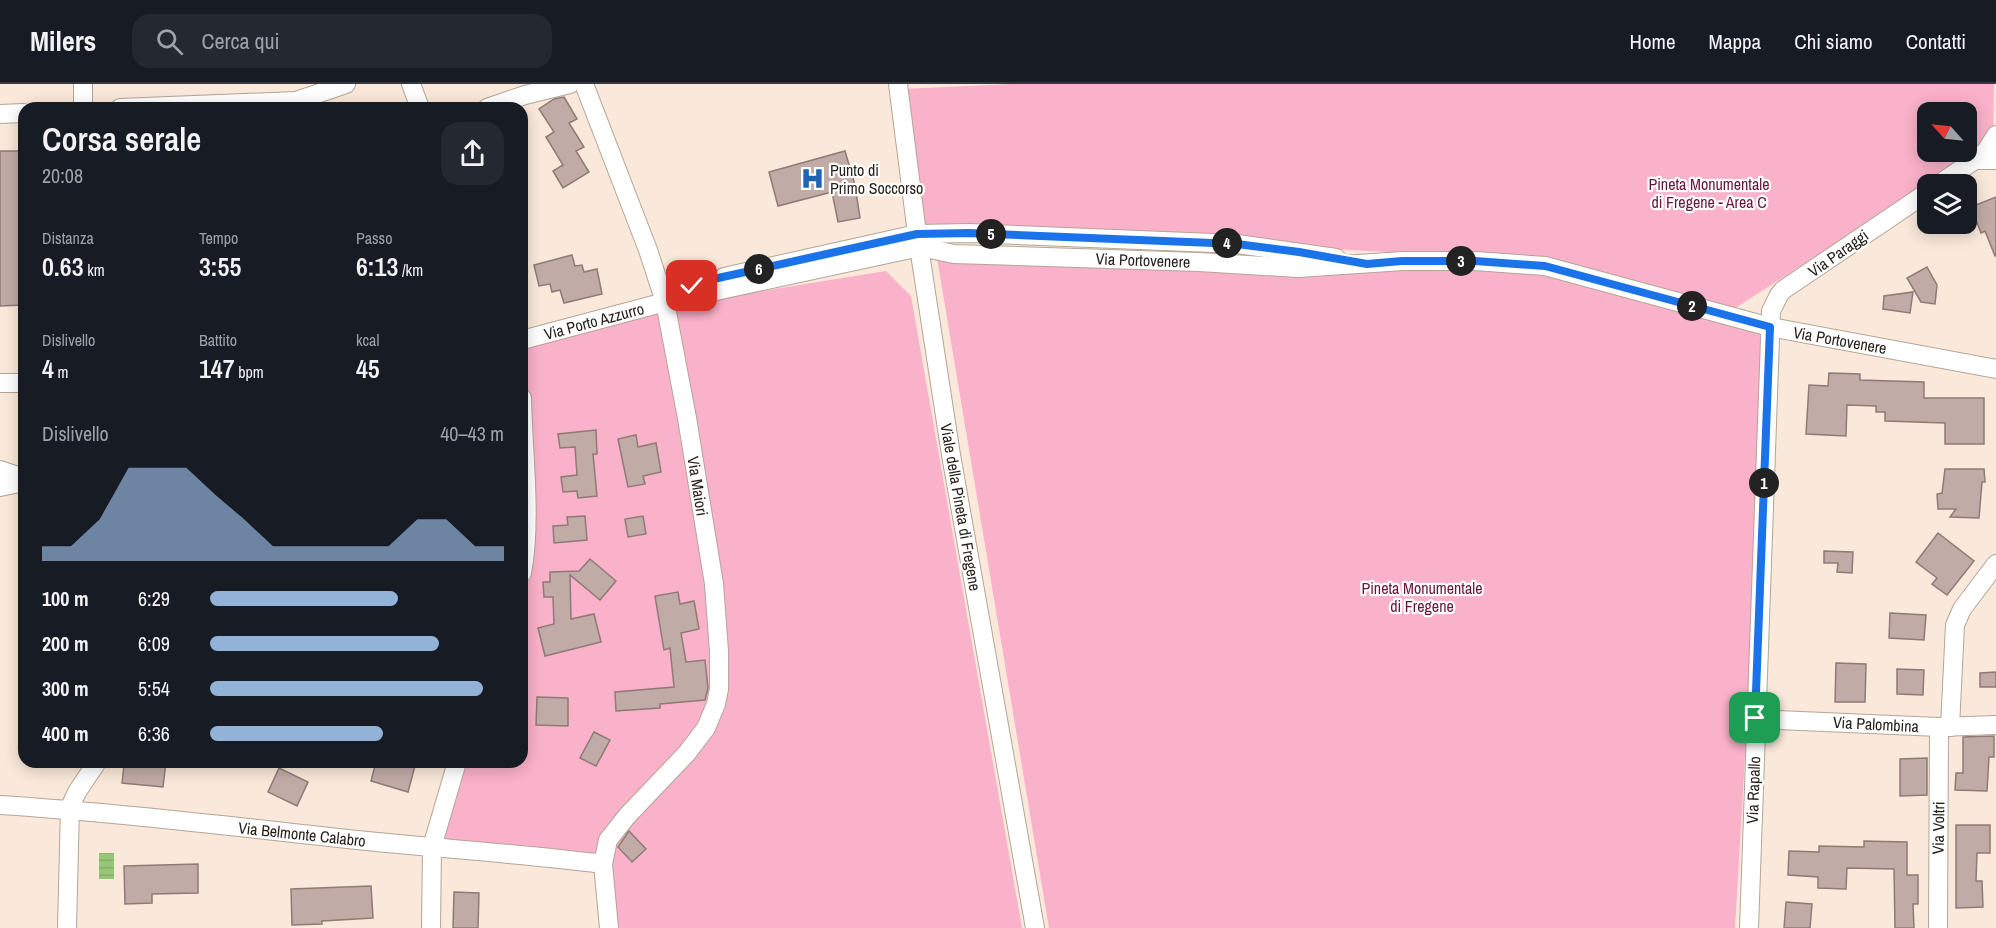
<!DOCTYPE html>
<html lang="it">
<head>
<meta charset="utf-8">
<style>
  :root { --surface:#171b24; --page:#242831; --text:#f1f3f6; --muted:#9ea1a6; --line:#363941; --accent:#92b2d8 }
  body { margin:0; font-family:"Archivo Narrow",sans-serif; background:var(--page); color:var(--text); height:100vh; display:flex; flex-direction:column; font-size:22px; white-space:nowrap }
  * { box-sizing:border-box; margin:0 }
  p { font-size:20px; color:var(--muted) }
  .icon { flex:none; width:33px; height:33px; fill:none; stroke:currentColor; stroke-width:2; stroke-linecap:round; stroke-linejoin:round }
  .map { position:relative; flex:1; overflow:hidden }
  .side { position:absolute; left:18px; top:18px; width:510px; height:666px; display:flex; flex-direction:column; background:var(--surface); border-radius:18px; box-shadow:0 3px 15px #0003 }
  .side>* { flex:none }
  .needle { width:39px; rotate:297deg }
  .buttons { position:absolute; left:1917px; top:18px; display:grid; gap:12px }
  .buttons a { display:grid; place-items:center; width:60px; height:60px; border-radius:12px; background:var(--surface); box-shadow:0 3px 15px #0003; font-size:30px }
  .pin { position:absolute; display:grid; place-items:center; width:51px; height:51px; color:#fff; margin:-26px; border-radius:12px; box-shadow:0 3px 9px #0006 }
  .km { position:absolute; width:30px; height:30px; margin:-15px; border-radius:50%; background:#222; color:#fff; font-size:16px; line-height:30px; text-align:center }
  .round { display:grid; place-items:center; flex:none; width:63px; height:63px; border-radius:18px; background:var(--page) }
  .overview { display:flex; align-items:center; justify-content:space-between; height:102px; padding:0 24px }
  h1 { font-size:33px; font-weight:600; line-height:45px }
  .stats { display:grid; grid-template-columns:repeat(3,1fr); gap:9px; height:102px; padding:6px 24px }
  .stats div { display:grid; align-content:center }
  .stats b { font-size:26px; font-weight:600 }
  .stats small { font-size:16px; font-weight:400 }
  .stats p { font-size:16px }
  .chart { height:168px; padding:12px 24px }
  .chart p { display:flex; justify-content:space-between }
  .chart svg { width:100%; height:108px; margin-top:6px; fill:var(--accent); opacity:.7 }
  ul { padding:0 24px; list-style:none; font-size:20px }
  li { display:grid; grid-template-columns:96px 72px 1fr; align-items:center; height:45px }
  li i { height:15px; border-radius:8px; background:var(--accent) }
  header { display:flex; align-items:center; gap:36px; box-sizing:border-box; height:84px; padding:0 30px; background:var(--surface); border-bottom:2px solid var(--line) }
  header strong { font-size:28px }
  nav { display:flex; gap:33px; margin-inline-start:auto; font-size:21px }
  .search { width:420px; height:54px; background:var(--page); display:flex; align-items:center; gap:15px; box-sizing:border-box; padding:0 21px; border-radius:18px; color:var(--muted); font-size:22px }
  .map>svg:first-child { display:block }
</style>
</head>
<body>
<header>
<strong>Milers</strong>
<div class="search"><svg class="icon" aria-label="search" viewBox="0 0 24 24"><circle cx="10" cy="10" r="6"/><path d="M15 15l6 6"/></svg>Cerca qui</div>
<nav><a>Home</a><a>Mappa</a><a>Chi siamo</a><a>Contatti</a></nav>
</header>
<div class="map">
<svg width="1996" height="844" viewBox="0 0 1996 844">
  <defs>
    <pattern id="water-rules" width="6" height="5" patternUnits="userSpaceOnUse" patternTransform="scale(1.5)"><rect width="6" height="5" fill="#97c678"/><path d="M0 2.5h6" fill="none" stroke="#82aa67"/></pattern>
  </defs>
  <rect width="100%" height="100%" fill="#fae9da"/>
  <g fill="#fab1ca" fill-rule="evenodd">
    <path d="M1012,0H1994L1993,58L1729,228L1547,177L1315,164L918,148L901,5ZM1928,28H1966V68H1928Z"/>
    <path d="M937,174L1449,182L1543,187L1770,243L1735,844H1049Z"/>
    <path d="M886,187L911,212L1022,844H612L606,767L723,613L669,222Z"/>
    <path d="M665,218L702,451L716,620L652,704L603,780L432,763L460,678H522V256Z"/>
  </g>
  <rect fill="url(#water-rules)" x="99" y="769" width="15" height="26"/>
  <g fill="#c1aba6" stroke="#8f7a76" stroke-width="1.5">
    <path d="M564,13L577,35L569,39L584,63L576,67L589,88L563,104L553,87L563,81L546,53L554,48L539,25L554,15Z"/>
    <path d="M0,67H24V221L0,222Z"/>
    <path d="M845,67L855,101L860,134L838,138L832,108L778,122L769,88Z"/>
    <path d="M1996,113V172H1995L1985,147L1981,149L1971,123Z"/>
    <path d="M572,171L575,182L582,181L584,188L597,185L602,210L564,219L560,206L552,208L550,200L539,202L534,181Z"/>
    <path d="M1927,183L1937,201L1935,220L1921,218L1907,194Z"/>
    <path d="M1913,208L1910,229L1883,225L1884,212Z"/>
    <path d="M1829,289L1860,290V296L1924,298V314H1984V360H1945V339L1885,337V328H1876V322L1847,321L1846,352L1806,350L1809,301L1828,302Z"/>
    <path d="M596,346L597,370H593L597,412L578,414L577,407L563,408L561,393L577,391L575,363L560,364L558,350Z"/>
    <path d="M636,351L638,363L656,359L661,388L643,392L645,400L628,403L618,355Z"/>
    <path d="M1945,385H1984L1985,398H1982L1979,434L1950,433L1956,425H1938L1937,410L1942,409Z"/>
    <path d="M585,432L587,456L554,459L553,442L568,441L567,433Z"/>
    <path d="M643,432L646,450L628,453L625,435Z"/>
    <path d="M1938,449L1974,477L1947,511L1932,500L1937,494L1916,478Z"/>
    <path d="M1824,467L1853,468L1852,489L1837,488L1838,479H1824Z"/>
    <path d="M590,475L616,497L600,516L570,491L571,535L594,530L601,558L545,572L538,544L554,540L553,513H544L543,498H550V488L579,487Z"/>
    <path d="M678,508L680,520L694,517L699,545L681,549L686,578L705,576L708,604L705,616L660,620V624L616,627L615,608L674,603L670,564L664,566L655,512Z"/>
    <path d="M1890,529L1926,531L1924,556L1889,554Z"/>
    <path d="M1836,579L1866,580L1865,618H1835Z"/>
    <path d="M1897,585L1924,586L1923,611L1897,610Z"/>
    <path d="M1996,588V603H1980V589Z"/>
    <path d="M537,613L568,614V642L536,641Z"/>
    <path d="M594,648L610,656L596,682L580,674Z"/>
    <path d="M1994,652V673H1989L1987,707L1955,706L1956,689H1963V653Z"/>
    <path d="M1927,674V711L1900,712V675Z"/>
    <path d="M136,678H166L163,703L122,699L124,681L136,682Z"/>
    <path d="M376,678H402L415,682L408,708L371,697Z"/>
    <path d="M279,684L308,698L297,722L268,708Z"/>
    <path d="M1956,741H1990V769H1977L1976,797H1982L1983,823L1956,824Z"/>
    <path d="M629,747L646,765L632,778L618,763Z"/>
    <path d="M1864,757L1907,758V791H1918V820H1913L1914,844H1895L1894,785L1847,784L1846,805L1818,804V793L1788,791L1789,767L1819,768V762L1864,763Z"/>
    <path d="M198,780V809L152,810V819L125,820L124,782Z"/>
    <path d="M371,802L373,834L322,837V840L292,841L291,805Z"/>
    <path d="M454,808L479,809L478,844H453Z"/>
    <path d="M1786,818L1812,820L1810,844H1784Z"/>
  </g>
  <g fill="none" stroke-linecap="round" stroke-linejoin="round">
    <defs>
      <g id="street">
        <path d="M83,0V24"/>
        <path d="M411,0L420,24"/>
        <path d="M584,0L648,166L665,218L687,334L714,500L719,567V605L716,620L706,644L687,669L627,732L608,756L603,780L609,844"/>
        <path d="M898,0L917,150L951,371L1035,844"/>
        <path d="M120,24L296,17L346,0"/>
        <path d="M487,24L525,11L570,0"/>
        <path d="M0,30L24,29"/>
        <path d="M1975,76L1986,67L1996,51"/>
        <path d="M1939,100L1975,76H1996"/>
        <path d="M724,193L917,150L969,149L1237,160L1336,174"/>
        <path d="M522,256L665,218L920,163L954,170L1199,178L1298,184L1403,177H1475L1545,182L1770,243L1996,285"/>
        <path d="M0,299H24"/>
        <path d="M522,314C523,369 532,436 522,489"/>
        <path d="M0,386L24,394"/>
        <path d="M0,403L24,398"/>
        <path d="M1755,635L1939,643L1996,641"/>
        <path d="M1950,643L1955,541L1962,525L1996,480"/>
        <path d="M0,721C123,729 245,744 367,757C446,765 524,770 603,780"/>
        <path d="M67,844L70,723L77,708L97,678"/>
        <path d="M431,844L432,763L457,678"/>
        <path d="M1749,844L1771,227L1779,211L1783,206L1928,108"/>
        <path d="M1938,844L1939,643"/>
      </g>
    </defs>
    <use href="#street" stroke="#b4a596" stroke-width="20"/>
    <use href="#street" stroke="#fff" stroke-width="18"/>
  </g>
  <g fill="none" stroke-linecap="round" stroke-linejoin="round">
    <defs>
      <path id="route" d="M692,202L709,196L917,150L969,149L1237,160L1299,168L1367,180L1402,177H1475L1545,182L1770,243L1755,634"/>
    </defs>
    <use href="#route" stroke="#fff" stroke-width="12"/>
    <use href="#route" stroke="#1a73e8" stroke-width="8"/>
  </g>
  <defs>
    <symbol id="hospital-bare" viewBox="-9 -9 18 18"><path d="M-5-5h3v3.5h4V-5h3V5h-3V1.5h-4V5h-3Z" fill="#1d63b4" stroke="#fff" stroke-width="2.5" paint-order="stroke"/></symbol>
  </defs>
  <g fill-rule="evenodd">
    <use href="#hospital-bare" x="796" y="78" width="33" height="33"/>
  </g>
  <g text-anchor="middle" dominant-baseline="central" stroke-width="4.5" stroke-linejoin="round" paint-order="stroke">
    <g font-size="16" fill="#251f19" stroke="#fff" text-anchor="start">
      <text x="830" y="86">Punto di<tspan x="830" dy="18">Primo Soccorso</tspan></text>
    </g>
    <g font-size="16" fill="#65163a" stroke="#fff">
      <text x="1709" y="100">Pineta Monumentale<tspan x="1709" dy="18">di Fregene - Area C</tspan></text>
      <text x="1422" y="504">Pineta Monumentale<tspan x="1422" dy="18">di Fregene</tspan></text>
    </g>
    <g font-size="16" fill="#251f19" stroke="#fff">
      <text transform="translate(1838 169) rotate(-35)">Via Paraggi</text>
      <text transform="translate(1143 176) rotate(2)">Via Portovenere</text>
      <text transform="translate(594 237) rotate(-15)">Via Porto Azzurro</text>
      <text transform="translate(1840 256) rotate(10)">Via Portovenere</text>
      <text transform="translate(698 402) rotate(81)">Via Maiori</text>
      <text transform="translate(961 423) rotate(80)">Viale della Pineta di Fregene</text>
      <text transform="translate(1876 640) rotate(3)">Via Palombina</text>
      <text transform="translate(1753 706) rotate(-88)">Via Rapallo</text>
      <text transform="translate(1938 744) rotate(-89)">Via Voltri</text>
      <text transform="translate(302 750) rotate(6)">Via Belmonte Calabro</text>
    </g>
  </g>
</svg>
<div class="buttons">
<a><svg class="needle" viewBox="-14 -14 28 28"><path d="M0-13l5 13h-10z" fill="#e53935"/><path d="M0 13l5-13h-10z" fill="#9ea1a6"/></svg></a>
<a><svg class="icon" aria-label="layers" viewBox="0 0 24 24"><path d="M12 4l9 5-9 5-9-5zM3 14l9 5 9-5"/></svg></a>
</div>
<div class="pin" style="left:1755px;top:634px;background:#1e9e55"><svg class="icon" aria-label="arrive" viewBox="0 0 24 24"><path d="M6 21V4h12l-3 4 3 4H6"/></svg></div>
<div class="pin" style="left:692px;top:202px;background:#d93025"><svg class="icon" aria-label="check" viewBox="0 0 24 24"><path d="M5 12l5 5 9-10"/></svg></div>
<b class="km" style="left:1764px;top:399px">1</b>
<b class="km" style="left:1692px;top:222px">2</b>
<b class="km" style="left:1461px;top:177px">3</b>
<b class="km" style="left:1227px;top:159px">4</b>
<b class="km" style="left:991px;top:150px">5</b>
<b class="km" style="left:759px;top:185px">6</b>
<section class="side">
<div class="overview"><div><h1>Corsa serale</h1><p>20:08</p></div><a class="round"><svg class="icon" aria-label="share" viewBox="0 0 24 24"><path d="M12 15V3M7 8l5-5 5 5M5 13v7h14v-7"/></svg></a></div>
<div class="stats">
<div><p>Distanza</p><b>0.63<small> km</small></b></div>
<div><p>Tempo</p><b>3:55</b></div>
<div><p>Passo</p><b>6:13<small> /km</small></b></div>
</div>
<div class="stats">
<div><p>Dislivello</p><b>4<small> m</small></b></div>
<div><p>Battito</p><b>147<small> bpm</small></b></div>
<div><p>kcal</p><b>45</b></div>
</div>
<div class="chart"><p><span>Dislivello</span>40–43 m</p>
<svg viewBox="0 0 160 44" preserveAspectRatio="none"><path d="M0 44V38L10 38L20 27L30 6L40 6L50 6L60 17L70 27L80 38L90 38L100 38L110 38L120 38L130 27L140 27L150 38L160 38V44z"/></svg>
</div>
<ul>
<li><b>100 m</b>6:29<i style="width:64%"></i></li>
<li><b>200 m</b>6:09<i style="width:78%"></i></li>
<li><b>300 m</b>5:54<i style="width:93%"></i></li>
<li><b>400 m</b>6:36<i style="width:59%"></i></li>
</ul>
</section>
</div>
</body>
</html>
